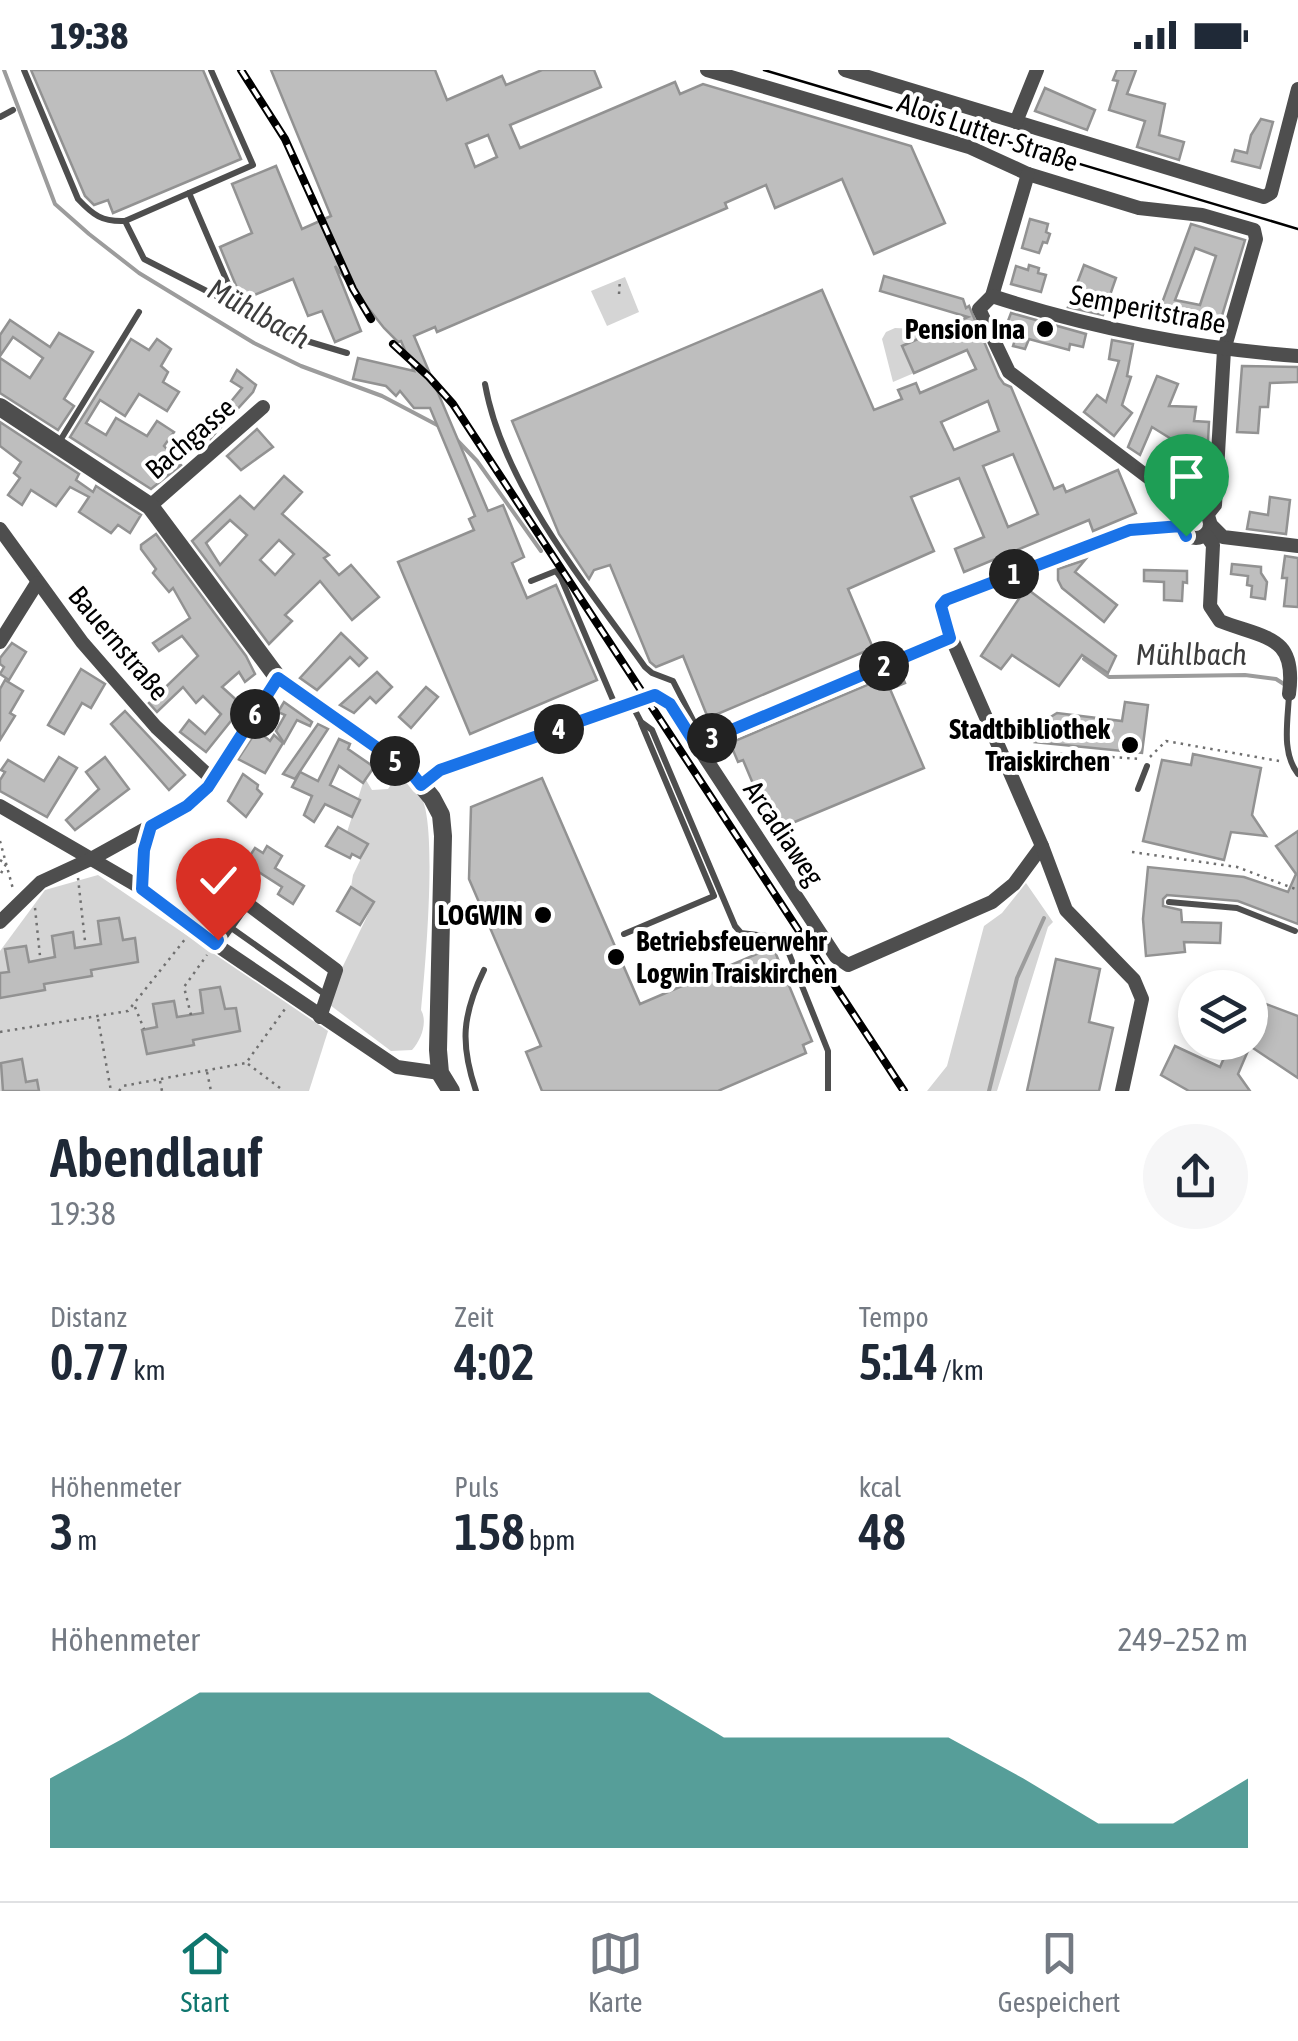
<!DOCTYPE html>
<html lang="de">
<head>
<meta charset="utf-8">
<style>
  :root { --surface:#fff; --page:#f6f6f7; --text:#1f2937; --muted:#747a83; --line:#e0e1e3; --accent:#0f766e }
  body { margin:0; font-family:"Asap Condensed",sans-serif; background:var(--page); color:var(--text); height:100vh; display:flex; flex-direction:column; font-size:38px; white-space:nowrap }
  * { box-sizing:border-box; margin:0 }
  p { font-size:32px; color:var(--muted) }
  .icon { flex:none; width:55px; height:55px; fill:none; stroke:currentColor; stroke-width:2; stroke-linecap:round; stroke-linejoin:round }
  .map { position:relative; height:1021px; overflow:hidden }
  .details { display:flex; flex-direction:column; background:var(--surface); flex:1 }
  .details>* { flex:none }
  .controls { position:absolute; left:1178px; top:900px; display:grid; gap:20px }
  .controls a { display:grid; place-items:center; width:90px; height:90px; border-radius:50%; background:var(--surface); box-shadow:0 5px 15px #0003; font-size:50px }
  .pin { position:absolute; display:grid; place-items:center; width:85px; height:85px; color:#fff; margin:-102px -42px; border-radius:50% 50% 50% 0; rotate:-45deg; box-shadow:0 0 10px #0007 }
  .pin .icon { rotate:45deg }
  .km { position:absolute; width:50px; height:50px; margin:-25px; border-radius:50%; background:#222; color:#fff; font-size:28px; line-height:50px; text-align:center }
  .round { display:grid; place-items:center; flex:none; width:105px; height:105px; border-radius:52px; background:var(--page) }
  .summary { display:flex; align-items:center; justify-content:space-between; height:170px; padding:0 50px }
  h1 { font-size:55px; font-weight:600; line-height:75px }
  .metrics { display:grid; grid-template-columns:repeat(3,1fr); gap:15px; height:170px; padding:10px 50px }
  .metrics div { display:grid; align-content:center }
  .metrics b { font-size:50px; font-weight:600 }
  .metrics small { font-size:28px; font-weight:400 }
  .metrics p { font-size:28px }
  .chart { height:280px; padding:20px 50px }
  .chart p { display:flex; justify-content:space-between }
  .chart svg { width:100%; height:180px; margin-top:10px; fill:var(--accent); opacity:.7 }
  .status { display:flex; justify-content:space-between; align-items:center; height:70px; padding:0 50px; background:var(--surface); direction:ltr }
  .status svg { height:28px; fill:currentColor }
  .tab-bar { display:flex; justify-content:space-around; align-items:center; height:140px; border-top:2px solid var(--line); background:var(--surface); font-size:28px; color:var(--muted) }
  .tab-bar a { display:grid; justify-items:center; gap:5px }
  .tab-bar .on { color:var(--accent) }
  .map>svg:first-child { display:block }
</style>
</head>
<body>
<div class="status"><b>19:38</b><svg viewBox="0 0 49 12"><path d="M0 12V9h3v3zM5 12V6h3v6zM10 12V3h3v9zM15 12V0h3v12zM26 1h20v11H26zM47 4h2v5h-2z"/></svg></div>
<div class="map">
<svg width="1298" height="1021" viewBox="0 0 1298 1021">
  <rect width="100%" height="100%" fill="#fff"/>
  <g fill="#d5d5d5">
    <path d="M625,207L639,242L607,256L591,221Z"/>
    <path d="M895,258L938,260L902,276L914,303L893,312L882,269L886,262Z"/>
    <path d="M398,705C405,712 415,719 421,727C438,754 425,902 421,940C428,952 421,970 412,980L391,981L330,935L343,896L374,832L351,817L353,805L368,774L347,762L363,713L366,710L372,720L388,719Z"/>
    <path d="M98,805L328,961L309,1021H0V881L45,820Z"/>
    <path d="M1026,813L1053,852L1048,857L997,1021H927L947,996L984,856L1002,843Z"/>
  </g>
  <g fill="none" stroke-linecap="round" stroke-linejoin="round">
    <g stroke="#9c9c9c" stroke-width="4">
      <path d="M4,0L55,134L89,164L139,203L254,273L301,296L382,326L439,356"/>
      <path d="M455,368L477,391L541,481"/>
      <path d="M1017,513L1020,524"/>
      <path d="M1084,589L1109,607L1245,605L1276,609L1287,616"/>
      <path d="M989,1021L1017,908L1044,848"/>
    </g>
  </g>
  <g fill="#bebebe" stroke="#929292" stroke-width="2.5" fill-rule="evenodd">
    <path d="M31,0H203L241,89L113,143L108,130L94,135L85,126Z"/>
    <path d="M271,0H435L447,30L502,6L506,15L542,0H594L601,17L510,55L520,78L675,12L680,24L703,14L911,76L945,153L874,184L842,109L775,138L766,115L725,133L727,138L528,223L437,262L435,257L414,266L488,441L503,435L524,487L512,493L527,528L556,515L597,610L470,664L398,492L474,460L469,449L475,446L430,338H414L400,321L396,326L386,316L353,309L358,288L414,301L401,271L398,272L384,258L335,196L361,261L335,272L322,241L308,246L293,209L242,230L220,177L252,163L232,114L276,96L302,159L331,146ZM488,65L497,87L475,97L466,74Z"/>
    <path d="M1117,0H1136L1127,24L1165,34L1159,65L1184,72L1179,90L1137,77L1145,51L1109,40L1118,11L1113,10Z"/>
    <path d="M1045,18L1095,40L1087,60L1035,41Z"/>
    <path d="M1261,49L1273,52L1260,98L1232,91L1235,80L1247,83L1251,65Z"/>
    <path d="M1030,149L1048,154L1046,162L1050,164L1047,173L1043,172L1039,183L1022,178Z"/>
    <path d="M1191,154L1245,170L1217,262L1155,252ZM1195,178L1216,186L1200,235L1175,230Z"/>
    <path d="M1029,195L1039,198L1038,203L1046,205L1041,222L1011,214L1016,196L1028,200Z"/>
    <path d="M1084,195L1116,208L1103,245L1068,237Z"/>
    <path d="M884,206L963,229L966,238L969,236L999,307L1004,314L1011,317L1054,419L1063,415L1066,422L1118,400L1136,443L1093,461L1089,450L964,502L955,479L984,467L959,408L911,427L934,481L848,519L873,578L708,648L683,586L656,597L650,592L610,495L594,500L589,509L559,464L512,351L822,220L874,340L902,329L898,320L916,313L920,323L976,299L967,280L914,303L902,276L968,247L880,221ZM988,331L999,361L954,380L941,352ZM1013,384L1038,444L1008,457L983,396Z"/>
    <path d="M1011,243L1086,264L1083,277L1070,274L1069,280L1029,269L1025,279L1013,276L1017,263L1005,259Z"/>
    <path d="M10,250L50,277L59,263L93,282L64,329L74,336L58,360L0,323V288L30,308L43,288L13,267L0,286V265Z"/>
    <path d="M131,269L149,280L157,269L171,279L161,296L168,302L163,312L179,322L167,341L139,324L125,346L100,330L86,353L106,365L116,348L147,366L157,351L174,362L164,376L181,395L151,419L70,367Z"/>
    <path d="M1112,270L1133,274L1127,306L1131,307L1122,335L1132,343L1114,366L1084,342L1097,325L1106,332L1119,291L1109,289Z"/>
    <path d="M1242,296L1298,297V312L1270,313L1268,337H1260L1258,363L1237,362Z"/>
    <path d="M237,300L256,315L253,322L210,369L198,358L219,336L224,340L242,318L231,311Z"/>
    <path d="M1157,306L1178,314L1169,336L1196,337L1194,351L1209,352L1205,429L1194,428L1197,385L1152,357L1140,385L1128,377Z"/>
    <path d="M0,352L79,404L76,410L93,422L96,416L141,445L130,463L118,455L111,463L79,442L89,427L70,417L56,436L31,420L22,435L8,425L20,408L14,403L21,392L0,376Z"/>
    <path d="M257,359L273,377L241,400L227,386Z"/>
    <path d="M284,406L302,422L282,444L329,485L324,488L339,505L351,495L379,527L352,550L320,511L285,545L292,551L269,574L192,471L240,426L254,439ZM230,450L247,465L220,495L206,473ZM279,470L294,484L275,505L260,490Z"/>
    <path d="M1270,427L1290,430L1286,464L1247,459L1250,442L1268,445Z"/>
    <path d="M156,464L246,586L255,604L245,612L239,602L222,617L243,636L206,682L180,662L189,650L205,664L221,644L203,626L196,633L183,617L157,642L149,633L198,586L182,566L159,581L153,573L190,548L173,518L169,522L153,503L156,499L141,479V475Z"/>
    <path d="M1285,486L1298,488V537L1284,536L1287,508H1282Z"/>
    <path d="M1085,490L1075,502L1117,535L1104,552L1062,518L1058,510V499Z"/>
    <path d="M1232,494L1261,497V503L1267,512L1265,529L1251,527L1252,516L1247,515L1248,506L1231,504Z"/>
    <path d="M1144,500L1187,501V513L1183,512L1182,531L1164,530V512L1144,511Z"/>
    <path d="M1026,518L1116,586L1108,603L1082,585L1059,616L1012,585L1001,599L981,586Z"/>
    <path d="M341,563L367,588L359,596L350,587L317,620L300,608Z"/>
    <path d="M12,573L26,582L9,610L0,604L4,597L0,594V588Z"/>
    <path d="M81,599L105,614L91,638L82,633L64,664L48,655Z"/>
    <path d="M900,601L905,613L890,619L924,698L773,761L743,690L738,692L730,673Z"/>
    <path d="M377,602L392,617L376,633L370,627L354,643L340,635Z"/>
    <path d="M5,610L23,621L10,643L15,646L0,670V619Z"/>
    <path d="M426,617L438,627L411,658L399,647Z"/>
    <path d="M284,632L312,652L310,656L297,650L284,673L276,661L285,645L278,642Z"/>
    <path d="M1125,632L1148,635L1142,683L1034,672L1028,661L1057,643L1122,651Z"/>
    <path d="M125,641L185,705L169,720L111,654Z"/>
    <path d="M318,654L328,659L295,709L283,704Z"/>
    <path d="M257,660L270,671L274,665L283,673L265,703L238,689Z"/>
    <path d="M339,669L350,674L348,679L374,697L363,713L339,696L330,715L360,730L352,747L325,734L314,752L304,745L312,726L292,717L300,702L318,711Z"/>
    <path d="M1193,684L1261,698L1252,745L1266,766L1231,762L1224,790L1143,771L1162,690L1191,695Z"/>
    <path d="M59,687L77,698L47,747L0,721V710L5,702L1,700L8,690L44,711Z"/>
    <path d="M105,687L129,719L75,760L66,750L99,719L86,702Z"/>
    <path d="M243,704L258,715L257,719L262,724L246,747L228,731Z"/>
    <path d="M542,708L640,934L773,877L812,971L803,975L806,983L718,1021H542L526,982L541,976L469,809L471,737Z"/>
    <path d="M338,757L368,774L360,788L352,784L350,788L326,776Z"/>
    <path d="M1298,761V854L1238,831L1167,825L1163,829V836L1181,840L1182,852L1221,853L1220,873L1184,872L1185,882L1146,886L1143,849L1148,797L1244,807L1288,822L1296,804L1276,776Z"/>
    <path d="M267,776L282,786L275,798L304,816L293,834L278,824L282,817L254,799L218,852L208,845L223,825L205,812L218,794L236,807L255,778L263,783Z"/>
    <path d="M351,817L374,832L360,855L337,841Z"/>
    <path d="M119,848L123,870L135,868L138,892L91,900L92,906L44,914L45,920L0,928V903L9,902L5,879L26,876L29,892L55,887L52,866L73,862L75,878L101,874L98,851Z"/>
    <path d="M1056,889L1100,899L1089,952L1113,958L1099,1021H1027Z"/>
    <path d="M220,917L225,939L236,938L240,961L193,970L194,975L147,984L142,960L157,957L153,934L174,931L177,947L203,943L200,920Z"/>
    <path d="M1250,928L1298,946V1008L1250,976L1238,1004L1250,1021H1189L1161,1005L1175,976L1220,997L1231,972H1250Z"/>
    <path d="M22,989L26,1012L37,1010L39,1021H3L1,993Z"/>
  </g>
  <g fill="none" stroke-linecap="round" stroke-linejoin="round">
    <g stroke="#707070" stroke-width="2.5" stroke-dasharray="2.5 5" stroke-linecap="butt">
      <path d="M619,224L620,209"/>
      <path d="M708,670L940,572"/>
      <path d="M1015,685L1037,682L1141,689"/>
      <path d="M1150,687L1166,671L1279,691"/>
      <path d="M0,771L13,819"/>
      <path d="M1132,782L1237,797L1298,820"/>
      <path d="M0,790L6,794L0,805"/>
      <path d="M78,808L85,871"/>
      <path d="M35,838L40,886"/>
      <path d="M135,937L144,959"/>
      <path d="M191,945L184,917L207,885"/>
      <path d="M98,949L111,1021"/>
      <path d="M0,962L128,941L186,868"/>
      <path d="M248,994L284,1021"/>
      <path d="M207,1002L211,1021"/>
      <path d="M160,1011L162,1021"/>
      <path d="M119,1021L123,1016L246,993L285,939"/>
    </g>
    <g stroke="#4e4e4e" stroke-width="6">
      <path d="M24,0L78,129C93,145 102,152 125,151L253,95L211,0"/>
      <path d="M0,47L13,40"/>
      <path d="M125,151L144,189L238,237L189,123"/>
      <path d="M238,237L300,269L347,283"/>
      <path d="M485,314C503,416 586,514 645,597L652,603L673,611L693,650L690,663"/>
      <path d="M58,374L139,242"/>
      <path d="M531,511L556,501L561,508L616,637"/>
      <path d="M1289,624C1288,651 1281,682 1298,704"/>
      <path d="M631,633L641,652L652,660L735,856L741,863L774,867L786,876L828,981V1021"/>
      <path d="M1138,719L1147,696"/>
      <path d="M1169,832L1237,838L1295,861"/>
      <path d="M230,857L326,925"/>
      <path d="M624,864L714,826L641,653"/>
      <path d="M476,1021C460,974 462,945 484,900"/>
    </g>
    <g stroke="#4e4e4e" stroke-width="14">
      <path d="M707,0L969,77L1028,104L1139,138L1202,145L1254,160L1256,169L1224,280L1215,435L1207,445"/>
      <path d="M845,0L1264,127L1271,123L1298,19"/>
      <path d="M1016,52L1037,0"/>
      <path d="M1028,104L992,226L979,239L1009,302L1161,417L1187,443"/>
      <path d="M992,226C1094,259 1192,278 1298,286"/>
      <path d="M150,436L263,337"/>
      <circle cx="1196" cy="454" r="14"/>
      <path d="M1211,455L1223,467L1298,476"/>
      <path d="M0,459L82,572L156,657L212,709"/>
      <path d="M1206,465L1213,475L1210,536L1220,551C1266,569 1297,565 1289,624"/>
      <path d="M0,572L37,513"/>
      <path d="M421,715L440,700L655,625L670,634L836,887L848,895L992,832L1014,814L1042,776"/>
      <path d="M0,736L143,819L215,874L397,997L440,1003"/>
      <path d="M143,819L145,780L151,756"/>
      <path d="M0,852L41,812L93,788L187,736L207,717L278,608"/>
      <path d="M215,874L245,832L336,900L320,947"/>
      <path d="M1122,1021L1142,929L1134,910L1066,840L1042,776L951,567L941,536L945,530L1130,460L1181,456"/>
    </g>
    <path stroke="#4e4e4e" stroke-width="18" d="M0,337L150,436L278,608L410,701L432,728L441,745L443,766L438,980L440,1003L451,1021"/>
    <path stroke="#000" stroke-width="2.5" d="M764,0L1298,159"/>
    <defs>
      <g id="rail">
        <path d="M241,0L285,69L353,219L371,249"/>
        <path d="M393,274L429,307L453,334L904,1021"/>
      </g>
    </defs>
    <use href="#rail" stroke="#000" stroke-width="8"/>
    <use href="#rail" stroke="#fff" stroke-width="4" stroke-dasharray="11" stroke-linecap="butt"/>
  </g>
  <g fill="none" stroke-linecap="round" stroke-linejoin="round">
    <defs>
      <path id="route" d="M218,870L215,874L142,819L144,780L151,756L187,736L208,717L278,608L410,701L421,715L440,700L655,625L670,634L696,675L950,568L941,536L946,530L1130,460L1181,456L1186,466"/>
    </defs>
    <use href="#route" stroke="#fff" stroke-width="20"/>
    <use href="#route" stroke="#1a73e8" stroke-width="12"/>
  </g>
  <g fill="#000" stroke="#fff" stroke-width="4">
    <circle cx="1045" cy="259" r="10"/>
    <circle cx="1130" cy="675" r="10"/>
    <circle cx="543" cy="845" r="10"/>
    <circle cx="616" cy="887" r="10"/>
  </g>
  <g text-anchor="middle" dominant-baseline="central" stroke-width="8" stroke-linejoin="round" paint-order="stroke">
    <g font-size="28" fill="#000" stroke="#fff">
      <text transform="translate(988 62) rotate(19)">Alois Lutter-Straße</text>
      <text transform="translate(1148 239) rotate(11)">Semperitstraße</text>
      <text transform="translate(190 368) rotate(-41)">Bachgasse</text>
      <text transform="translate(119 573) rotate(50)">Bauernstraße</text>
      <text transform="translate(784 763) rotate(56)">Arcadiaweg</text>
    </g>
    <g font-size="28" font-weight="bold" fill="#000" stroke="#fff" text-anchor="end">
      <text x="1025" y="259">Pension Ina</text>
      <text x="1110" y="659">Stadtbibliothek<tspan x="1110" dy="32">Traiskirchen</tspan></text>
      <text x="523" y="845">LOGWIN</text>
      <text x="636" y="871" text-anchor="start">Betriebsfeuerwehr<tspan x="636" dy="32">Logwin Traiskirchen</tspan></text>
    </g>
    <g font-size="30" font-style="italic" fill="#3d3d3d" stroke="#fff">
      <text transform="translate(259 243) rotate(29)">Mühlbach</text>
      <text x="1191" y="584">Mühlbach</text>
    </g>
  </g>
</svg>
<div class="controls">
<a><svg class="icon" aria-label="layers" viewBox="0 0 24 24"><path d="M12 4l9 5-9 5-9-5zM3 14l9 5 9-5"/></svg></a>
</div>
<div class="pin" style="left:1186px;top:466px;background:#1e9e55"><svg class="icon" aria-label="arrive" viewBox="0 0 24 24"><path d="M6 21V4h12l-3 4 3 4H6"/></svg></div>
<div class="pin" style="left:218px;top:870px;background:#d93025"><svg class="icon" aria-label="check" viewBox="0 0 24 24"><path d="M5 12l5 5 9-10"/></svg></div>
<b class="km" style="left:1014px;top:504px">1</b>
<b class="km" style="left:884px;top:596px">2</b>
<b class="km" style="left:712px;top:668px">3</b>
<b class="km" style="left:559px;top:659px">4</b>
<b class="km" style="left:395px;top:691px">5</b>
<b class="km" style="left:255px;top:644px">6</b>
</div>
<section class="details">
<div class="summary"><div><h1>Abendlauf</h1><p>19:38</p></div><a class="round"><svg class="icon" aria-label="share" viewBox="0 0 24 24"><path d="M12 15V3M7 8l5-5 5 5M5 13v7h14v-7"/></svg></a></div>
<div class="metrics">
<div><p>Distanz</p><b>0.77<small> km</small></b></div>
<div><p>Zeit</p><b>4:02</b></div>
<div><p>Tempo</p><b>5:14<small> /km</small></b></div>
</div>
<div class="metrics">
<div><p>Höhenmeter</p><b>3<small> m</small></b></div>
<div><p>Puls</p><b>158<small> bpm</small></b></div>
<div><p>kcal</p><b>48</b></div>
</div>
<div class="chart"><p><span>Höhenmeter</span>249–252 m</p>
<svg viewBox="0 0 160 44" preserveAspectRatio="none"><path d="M0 44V27L10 17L20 6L30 6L40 6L50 6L60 6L70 6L80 6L90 17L100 17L110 17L120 17L130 27L140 38L150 38L160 27V44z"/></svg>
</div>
</section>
<nav class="tab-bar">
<a class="on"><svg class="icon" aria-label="home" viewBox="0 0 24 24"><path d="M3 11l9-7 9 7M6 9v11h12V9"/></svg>Start</a>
<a><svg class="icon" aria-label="map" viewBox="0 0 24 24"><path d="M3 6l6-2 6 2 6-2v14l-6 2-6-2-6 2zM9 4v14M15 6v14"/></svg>Karte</a>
<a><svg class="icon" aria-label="saved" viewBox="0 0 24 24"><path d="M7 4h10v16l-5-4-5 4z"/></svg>Gespeichert</a>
</nav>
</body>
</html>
